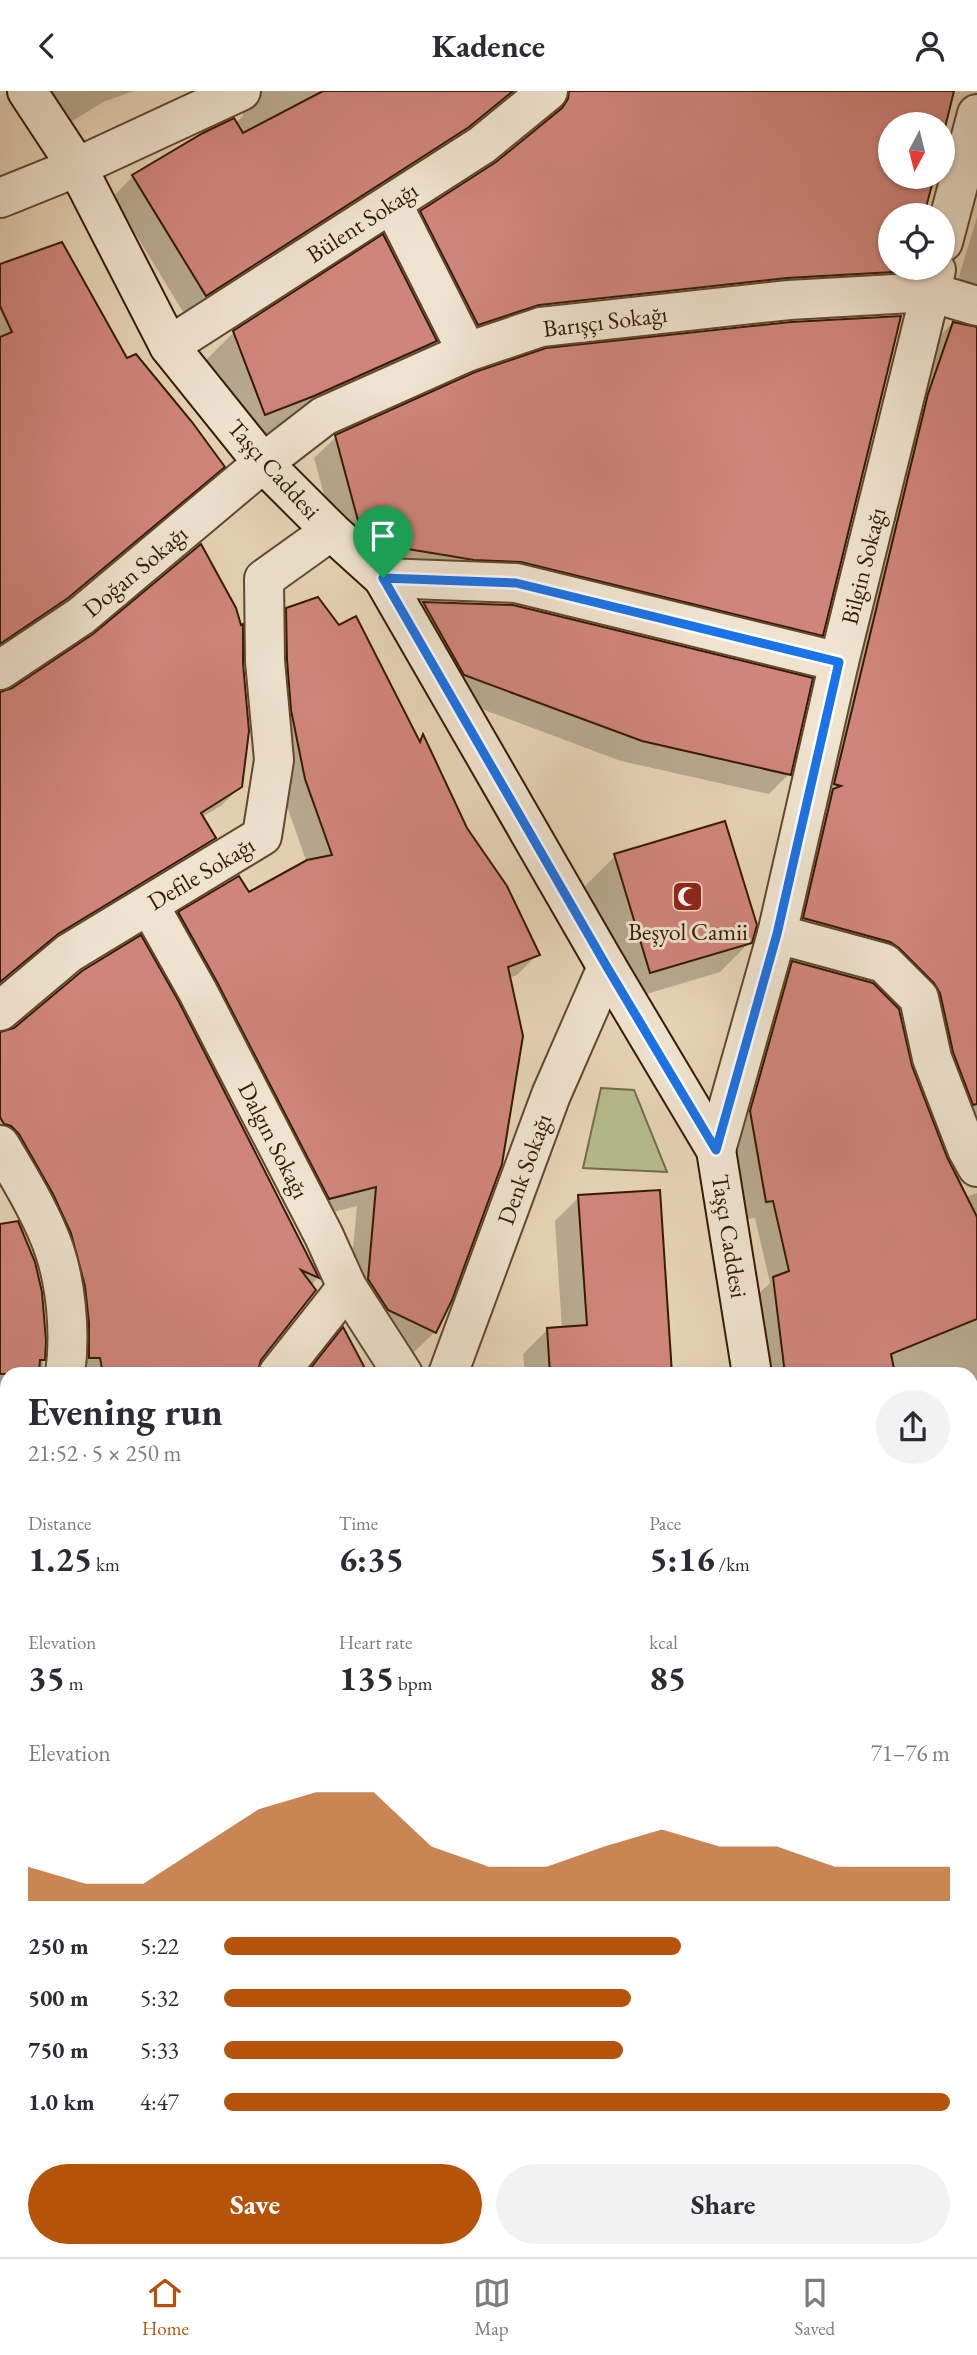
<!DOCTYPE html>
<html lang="en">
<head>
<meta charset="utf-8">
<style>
  :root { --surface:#fff; --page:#f2f2f3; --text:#2b2b33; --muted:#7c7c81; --line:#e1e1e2; --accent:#b45309 }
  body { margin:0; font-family:"EB Garamond",serif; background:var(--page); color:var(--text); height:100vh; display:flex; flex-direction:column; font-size:26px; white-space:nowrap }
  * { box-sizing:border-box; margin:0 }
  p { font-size:23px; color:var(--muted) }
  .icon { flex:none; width:38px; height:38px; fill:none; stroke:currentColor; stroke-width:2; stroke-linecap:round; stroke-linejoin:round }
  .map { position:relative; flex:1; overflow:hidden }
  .sheet { position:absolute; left:0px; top:1276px; width:978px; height:891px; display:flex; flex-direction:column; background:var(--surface); border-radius:21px 21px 0 0; box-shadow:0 2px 5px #0004 }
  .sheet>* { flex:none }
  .needle { width:46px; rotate:187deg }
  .controls { position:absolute; left:878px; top:21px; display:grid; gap:14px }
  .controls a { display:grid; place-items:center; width:77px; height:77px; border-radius:50%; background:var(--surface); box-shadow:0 2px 5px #0004; font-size:35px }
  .pin { position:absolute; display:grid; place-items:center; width:60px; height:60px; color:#fff; margin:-72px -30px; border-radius:50% 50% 50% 0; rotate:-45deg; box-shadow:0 0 7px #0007 }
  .pin .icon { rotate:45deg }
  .round { display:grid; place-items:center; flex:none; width:74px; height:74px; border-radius:37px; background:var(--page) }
  .headline { display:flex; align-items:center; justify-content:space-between; height:119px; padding:0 28px }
  h1 { font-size:38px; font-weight:700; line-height:52px }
  .stats { display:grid; grid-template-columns:repeat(3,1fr); gap:10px; height:119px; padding:7px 28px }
  .stats div { display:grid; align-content:center }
  .stats b { font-size:35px; font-weight:700 }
  .stats small { font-size:19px; font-weight:400 }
  .stats p { font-size:19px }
  .chart { height:196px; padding:14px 28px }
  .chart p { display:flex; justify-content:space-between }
  .chart svg { width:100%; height:126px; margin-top:7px; fill:var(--accent); opacity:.7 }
  .primary-button { display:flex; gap:14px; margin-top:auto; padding:14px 28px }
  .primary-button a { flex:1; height:80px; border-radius:42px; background:var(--accent); color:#fff; font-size:28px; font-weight:700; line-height:80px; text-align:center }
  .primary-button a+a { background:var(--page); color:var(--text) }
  ul { padding:0 28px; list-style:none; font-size:23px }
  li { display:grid; grid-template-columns:112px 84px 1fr; align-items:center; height:52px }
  li i { height:18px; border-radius:9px; background:var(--accent) }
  header { display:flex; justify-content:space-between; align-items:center; height:91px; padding:0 28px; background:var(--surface); font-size:32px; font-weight:700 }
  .tab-bar { display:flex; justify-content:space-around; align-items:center; height:98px; border-top:2px solid var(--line); background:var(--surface); font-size:19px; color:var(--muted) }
  .tab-bar a { display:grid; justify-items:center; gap:4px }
  .tab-bar .selected { color:var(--accent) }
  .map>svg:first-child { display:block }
</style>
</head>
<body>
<header><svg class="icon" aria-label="back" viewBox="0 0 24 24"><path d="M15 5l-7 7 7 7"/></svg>Kadence<svg class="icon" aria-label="person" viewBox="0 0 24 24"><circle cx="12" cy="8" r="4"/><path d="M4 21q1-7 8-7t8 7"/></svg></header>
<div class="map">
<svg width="977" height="2166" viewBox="0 0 977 2166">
  <rect width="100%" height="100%" fill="#e6d4b6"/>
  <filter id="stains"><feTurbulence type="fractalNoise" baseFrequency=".00286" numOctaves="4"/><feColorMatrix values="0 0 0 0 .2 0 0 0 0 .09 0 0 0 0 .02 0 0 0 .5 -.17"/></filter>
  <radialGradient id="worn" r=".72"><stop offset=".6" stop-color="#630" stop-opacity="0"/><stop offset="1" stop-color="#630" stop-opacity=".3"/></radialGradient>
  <path fill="#b5bd8e" stroke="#756c48" stroke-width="2" d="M601,997L634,999L667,1081L583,1077Z"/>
  <g fill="#0003">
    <path d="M22,0H134L103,11L53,42Z"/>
    <path d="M227,0H518L447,56L185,224L113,106L133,85L222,46L243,25L241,11Z"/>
    <path d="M535,0H952L943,33H891V86H932L923,124H891V177H910L889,200L457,254L401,141L421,121L495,74L549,29L550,17Z"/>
    <path d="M977,126V222L952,208Z"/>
    <path d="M0,174L126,269L222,375L203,395L47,526L0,557Z"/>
    <path d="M952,232L977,238V1028L955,1031L916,910L786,846L934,251Z"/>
    <path d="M234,241L435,250L398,287L276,342L228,360L197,278Z"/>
    <path d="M336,346L821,544L800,565L339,458L314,367Z"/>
    <path d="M424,513L513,516L789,683L769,703L621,670L444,604L404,533Z"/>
    <path d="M287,519L418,650L422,646L466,738L538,863L517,884L509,887L435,1241L414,1261L367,1239L348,1209L357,1115L309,1127L159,843L179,823L248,803L307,772L285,710L266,540Z"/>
    <path d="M0,602L241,695L222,714L202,726L214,747L196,765L35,863L0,892Z"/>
    <path d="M615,765L750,851L720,881L620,911L585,795Z"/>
    <path d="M793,872L910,975L945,1067L966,1106L977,1102V1644L971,1637V1283H765L755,1206L770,1192L755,1127L748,1128L732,1039L774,890Z"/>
    <path d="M177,912L317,1187L259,1269L255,1283H71L70,1233L0,1060V943Z"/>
    <path d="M579,1106L670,1283H525L523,1263L547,1239L562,1238L555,1130Z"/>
    <path d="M0,1135L42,1218L43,1283H7V1392L0,1412Z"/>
    <path d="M343,1239L365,1283H304L326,1256Z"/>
    <path d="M7,1546V1589L2,1588Z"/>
    <path d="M971,1658L977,1660V1823L971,1829Z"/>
    <path d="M6,1718L7,1721V2124L0,2115V1721Z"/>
    <path d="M913,2160H955L969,2166H908Z"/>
    <path d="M857,2162L864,2166H853Z"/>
  </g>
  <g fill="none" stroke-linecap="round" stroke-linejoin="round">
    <path stroke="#6f796b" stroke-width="12" d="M972,1992L977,1994"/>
  </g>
  <g fill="#d0857c" stroke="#351a03" stroke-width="2">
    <path d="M323,0H513L469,36L206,205L132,84L203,42L234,27L243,42Z"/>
    <path d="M569,0H954L943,45V33H891V86H934L924,124H891V177H912L911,180L787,187L539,214L478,234L420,120L496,71L562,17L568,8Z"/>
    <path d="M383,143L437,250L314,305L265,324L233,240Z"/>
    <path d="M62,151L127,267L136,263L192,331L225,376L68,507L0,553V246L12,241L0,215V173Z"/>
    <path d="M901,225L823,545L521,471L474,469L378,453L360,437L335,344L475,281L546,257L791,231Z"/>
    <path d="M953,231L977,236V1013L973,1014L953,961L940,902L934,892L899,857L890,851L803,827L833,698L841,695L834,693L928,303Z"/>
    <path d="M201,453L236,517L241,534L243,533V572L249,640L242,696L201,722L216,747L58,843L0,891V601L12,597L93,543Z"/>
    <path d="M318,506L339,534L356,525L420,651L423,643L467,737L507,795L540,864L508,876L523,945L502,1073L452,1209L436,1242L388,1219L368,1188L376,1096L329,1108L217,891L178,821L239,785L249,801L307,769L332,764L305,688L291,619L287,569L286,517Z"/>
    <path d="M423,511L513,514L813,587L791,684L642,650L464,584Z"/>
    <path d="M725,730L757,834L752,852L650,882L614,763Z"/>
    <path d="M141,844L179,911L319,1187L301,1179L316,1199L261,1269L257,1283H103L100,1267H89V1232L85,1195L71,1142L53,1103L19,1043L11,1035L4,1033L0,1026V941L14,937L82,880Z"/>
    <path d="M792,870L873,892L899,918L912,975L947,1066L977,1126V1228L891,1263L895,1283H785L773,1186L789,1180L773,1110L766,1111L750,1020Z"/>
    <path d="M660,1099L672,1283H550L547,1237L587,1234L578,1104Z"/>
    <path d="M18,1130L35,1171L42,1201L46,1250L45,1269H40L39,1283H0V1133Z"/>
    <path d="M343,1236L368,1283H306Z"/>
  </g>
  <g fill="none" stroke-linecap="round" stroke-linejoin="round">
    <defs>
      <g id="street">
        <path d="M0,107L77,76L241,0"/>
        <path d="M392,112L467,261"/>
        <path d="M943,151L977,23"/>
        <path d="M169,255L482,54L548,0"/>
        <path d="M383,487L516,492L839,571"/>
        <path d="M0,579L81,525L263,372L324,325L467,261L541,236L789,209L930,201L977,215"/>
        <path d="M149,814L198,901L324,1145L347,1196L403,1283"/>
        <path d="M777,843L884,872L919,907L932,967L967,1058L977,1076"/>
        <path d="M0,920L69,862L262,745L274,669L265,570L264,488L331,440"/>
        <path d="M0,1054C18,1084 38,1117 51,1150C66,1188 71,1242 65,1283"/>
        <path d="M716,1059L777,843L839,571L936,179"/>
        <path d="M278,1283L347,1196"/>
        <path d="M448,1283L551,1004L607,876"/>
        <path d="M0,1509L7,1485"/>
        <path d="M0,1599L7,1600"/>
        <path d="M971,1633L977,1637"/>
        <path d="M0,1635L7,1645"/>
        <path d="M0,2093L7,2107"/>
        <path d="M32,2160L35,2166"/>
      </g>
      <g id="secondary">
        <path d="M27,0L77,76L169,255L263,372L331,440L383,487L607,876L716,1059L752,1283"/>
        <path d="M971,1871H977"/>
        <path d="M971,1928H977"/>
        <path d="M971,2013L977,2014"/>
        <path d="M971,2047L977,2044"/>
        <path d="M189,2166L200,2160"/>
        <path d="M353,2166L367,2160"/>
        <path d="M669,2166L692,2160"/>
      </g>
    </defs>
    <use href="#street" stroke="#614830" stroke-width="42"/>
    <use href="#secondary" stroke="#351a03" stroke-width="42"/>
    <use href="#street" stroke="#efe3d0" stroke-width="38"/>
    <use href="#secondary" stroke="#efe3d0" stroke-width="38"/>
  </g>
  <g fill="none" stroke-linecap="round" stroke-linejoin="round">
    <defs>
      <path id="route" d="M383,487L516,492L839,571L777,843L716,1059L607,876Z"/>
    </defs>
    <use href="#route" stroke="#fff" stroke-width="14"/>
    <use href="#route" stroke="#1a73e8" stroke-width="9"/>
  </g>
  <defs>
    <symbol id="mosque-square" viewBox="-11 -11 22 22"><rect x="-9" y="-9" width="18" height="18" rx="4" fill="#8f2418" stroke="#efe3d0"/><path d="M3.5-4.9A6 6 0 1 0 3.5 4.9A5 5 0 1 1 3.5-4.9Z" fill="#fff"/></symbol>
  </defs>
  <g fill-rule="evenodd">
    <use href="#mosque-square" x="670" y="788" width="35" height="35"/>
  </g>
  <g text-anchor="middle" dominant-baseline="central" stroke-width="6" stroke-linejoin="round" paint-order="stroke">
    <g font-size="24" fill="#351a03" stroke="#efe3d0">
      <text transform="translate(362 131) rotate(-33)">Bülent Sokağı</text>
      <text transform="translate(605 230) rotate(-7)">Barışçı Sokağı</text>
      <text transform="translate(274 378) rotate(48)">Taşçı Caddesi</text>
      <text transform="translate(863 475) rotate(-76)">Bilgin Sokağı</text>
      <text transform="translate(135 480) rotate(-40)">Doğan Sokağı</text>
      <text transform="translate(201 782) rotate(-31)">Defile Sokağı</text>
      <text transform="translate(274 1049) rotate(63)">Dalgın Sokağı</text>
      <text transform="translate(524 1078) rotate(-70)">Denk Sokağı</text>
      <text transform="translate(730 1145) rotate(81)">Taşçı Caddesi</text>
    </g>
    <g font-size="24" fill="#351a03" stroke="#efe3d0">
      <text x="688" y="840">Beşyol Camii</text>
    </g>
  </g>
  <rect width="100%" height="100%" filter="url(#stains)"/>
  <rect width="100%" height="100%" fill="url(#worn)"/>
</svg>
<div class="controls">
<a><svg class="needle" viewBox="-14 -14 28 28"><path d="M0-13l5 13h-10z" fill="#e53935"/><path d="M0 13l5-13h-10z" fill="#7c7c81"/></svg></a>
<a><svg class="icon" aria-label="locate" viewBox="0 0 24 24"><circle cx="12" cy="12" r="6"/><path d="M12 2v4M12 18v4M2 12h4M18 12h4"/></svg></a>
</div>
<div class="pin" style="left:383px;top:487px;background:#1e9e55"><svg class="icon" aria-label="arrive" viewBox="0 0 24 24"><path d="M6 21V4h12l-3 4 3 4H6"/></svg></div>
<section class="sheet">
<div class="headline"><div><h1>Evening run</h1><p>21:52 · 5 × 250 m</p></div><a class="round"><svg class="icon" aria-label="share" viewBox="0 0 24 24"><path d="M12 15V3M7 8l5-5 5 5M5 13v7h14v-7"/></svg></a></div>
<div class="stats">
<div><p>Distance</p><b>1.25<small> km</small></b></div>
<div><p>Time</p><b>6:35</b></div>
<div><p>Pace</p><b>5:16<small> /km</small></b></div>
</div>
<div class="stats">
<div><p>Elevation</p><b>35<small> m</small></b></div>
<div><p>Heart rate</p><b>135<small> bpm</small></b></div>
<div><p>kcal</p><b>85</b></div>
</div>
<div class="chart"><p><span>Elevation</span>71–76 m</p>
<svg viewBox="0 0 160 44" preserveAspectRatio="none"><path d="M0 44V32L10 38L20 38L30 25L40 12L50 6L60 6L70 25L80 32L90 32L100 25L110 19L120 25L130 25L140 32L150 32L160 32V44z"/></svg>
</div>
<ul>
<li><b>250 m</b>5:22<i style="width:63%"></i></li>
<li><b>500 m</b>5:32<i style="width:56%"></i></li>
<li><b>750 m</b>5:33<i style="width:55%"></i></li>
<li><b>1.0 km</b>4:47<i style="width:100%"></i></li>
</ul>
<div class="primary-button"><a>Save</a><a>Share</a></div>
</section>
</div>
<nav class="tab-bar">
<a class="selected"><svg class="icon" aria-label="home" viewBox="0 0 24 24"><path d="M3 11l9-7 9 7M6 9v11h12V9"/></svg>Home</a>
<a><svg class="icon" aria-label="map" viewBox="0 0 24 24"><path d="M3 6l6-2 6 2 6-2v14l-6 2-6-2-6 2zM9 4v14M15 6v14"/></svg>Map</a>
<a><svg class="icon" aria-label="saved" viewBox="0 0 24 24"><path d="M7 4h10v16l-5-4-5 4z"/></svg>Saved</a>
</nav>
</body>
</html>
